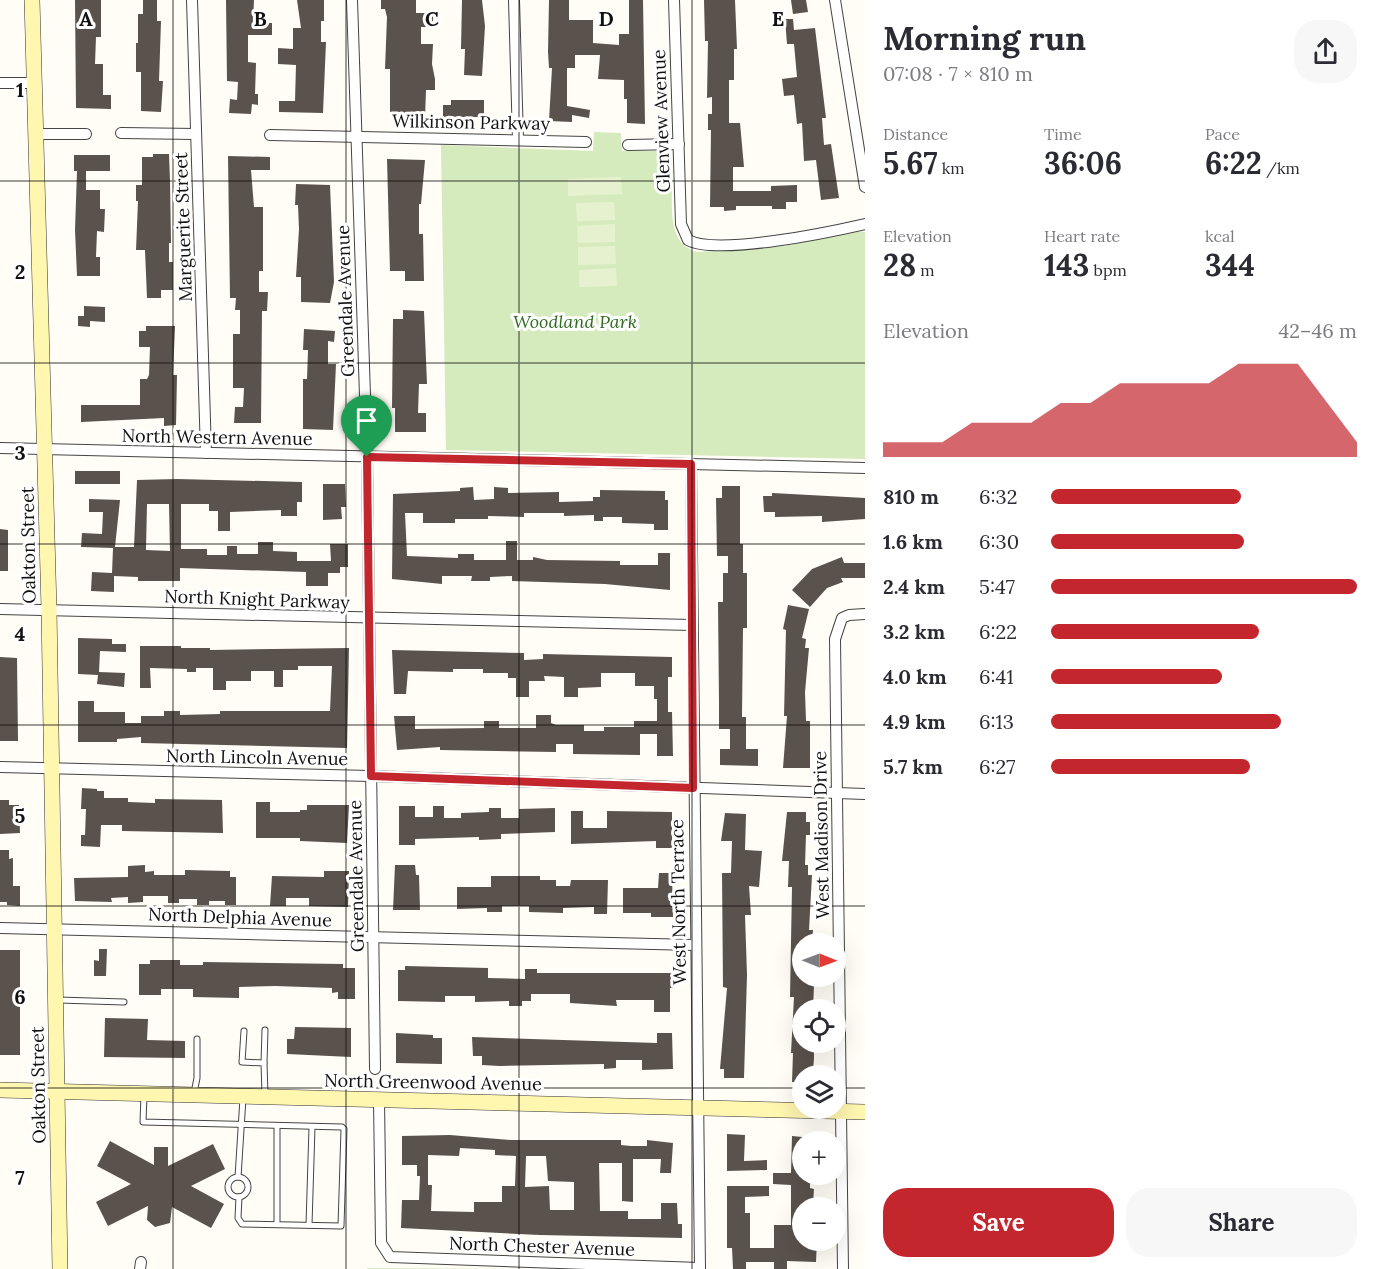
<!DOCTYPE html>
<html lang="en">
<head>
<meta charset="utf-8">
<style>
  :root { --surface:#fff; --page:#f7f7f7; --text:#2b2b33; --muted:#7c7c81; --accent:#c4262e }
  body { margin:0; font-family:Lora,serif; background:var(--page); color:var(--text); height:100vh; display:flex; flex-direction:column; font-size:22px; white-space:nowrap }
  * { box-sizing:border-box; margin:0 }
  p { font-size:20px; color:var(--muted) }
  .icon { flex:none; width:33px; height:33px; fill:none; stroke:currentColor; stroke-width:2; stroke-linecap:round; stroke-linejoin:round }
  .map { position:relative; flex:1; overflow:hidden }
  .panel { display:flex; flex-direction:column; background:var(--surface); width:510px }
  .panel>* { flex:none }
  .needle { width:39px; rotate:91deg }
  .tools { position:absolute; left:792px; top:933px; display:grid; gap:12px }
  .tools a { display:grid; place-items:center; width:54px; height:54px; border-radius:50%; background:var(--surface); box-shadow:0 6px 24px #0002; font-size:30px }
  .pin { position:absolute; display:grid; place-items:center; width:51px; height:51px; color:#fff; margin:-62px -26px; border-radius:50% 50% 50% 0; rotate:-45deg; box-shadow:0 0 6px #0007 }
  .pin .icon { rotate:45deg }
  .round { display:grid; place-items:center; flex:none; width:63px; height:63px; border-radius:24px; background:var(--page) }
  .headline { display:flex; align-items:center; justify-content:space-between; height:102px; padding:0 18px }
  h1 { font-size:33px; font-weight:700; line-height:45px }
  .metrics { display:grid; grid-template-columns:repeat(3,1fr); gap:9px; height:102px; padding:6px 18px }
  .metrics div { display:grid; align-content:center }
  .metrics b { font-size:30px; font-weight:700 }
  .metrics small { font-size:16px; font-weight:400 }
  .metrics p { font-size:16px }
  .chart { height:168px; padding:12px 18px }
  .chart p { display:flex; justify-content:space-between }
  .chart svg { width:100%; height:108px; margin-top:6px; fill:var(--accent); opacity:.7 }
  .action { display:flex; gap:12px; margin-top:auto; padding:12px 18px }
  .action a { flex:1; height:69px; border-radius:24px; background:var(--accent); color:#fff; font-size:24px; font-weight:700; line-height:69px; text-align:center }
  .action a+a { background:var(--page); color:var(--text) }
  ul { padding:0 18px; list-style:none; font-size:20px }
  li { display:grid; grid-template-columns:96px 72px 1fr; align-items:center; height:45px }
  li i { height:15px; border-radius:8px; background:var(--accent) }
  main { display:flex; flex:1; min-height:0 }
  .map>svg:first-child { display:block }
</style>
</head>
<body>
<main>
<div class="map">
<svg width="865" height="1269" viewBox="0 0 865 1269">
  <rect width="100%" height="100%" fill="#fffdf5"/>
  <g fill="#d5ebbd">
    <path d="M594,132L621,133L622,151H663L671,157C677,185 659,242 697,252L784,246L856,231L865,232V459L446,450L441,145L593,151Z"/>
    <path d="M367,1268L530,1269H367Z"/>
  </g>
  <g fill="#e6f2cf">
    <path d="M621,177L622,194L568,196V179Z"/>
    <path d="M614,202L615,220L577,221L576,203Z"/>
    <path d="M615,224V242L578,243L577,226Z"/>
    <path d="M615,246L616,264L578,265V247Z"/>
    <path d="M616,268L617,286L579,287V270Z"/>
  </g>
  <g fill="#5a524d" fill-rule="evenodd">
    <path d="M75,0H101V37H96L95,64H103V95H111V109L76,108Z"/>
    <path d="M143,0H157V21H161L159,81H163L161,112L141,111V72H136V43H138V14H143Z"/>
    <path d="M226,0H254L253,23H272V35H248V62L256,63L255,94H258V105L252,104L251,114L229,113L230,99L237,100L238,82L227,81Z"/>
    <path d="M297,0H324V21H321V42H326L323,113L279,112V101H295L296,65L278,64V48L293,49V28H301Z"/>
    <path d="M381,0H416V13H433V27H421V44H433L432,64L435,79V90H426L425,118L390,116V69H385L387,17L385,9H381Z"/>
    <path d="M462,0H482L485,26L482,76L464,75L465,49H461Z"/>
    <path d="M549,0H569V20H593V43L619,45V34H629V0H643L645,124L627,123V99H624V80L598,79L600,55H575V68H567V106L590,110L589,118L572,115V122L549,121L552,68H549L548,52Z"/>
    <path d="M704,0H735L737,49H734V80H729V123H740L744,167H733V191H771V186L797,185V202H786V209H772V206H736V210L724,211V207H710L711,130H708V114H712V97L707,98L708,41H705Z"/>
    <path d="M791,0H806L808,12L793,14Z"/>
    <path d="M785,19H793L794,30L815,28L826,118H822L824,145L831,144L839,198L821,200L816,160L804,161L802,123L797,124L794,95L784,96L782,79L797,77L794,44H787Z"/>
    <path d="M451,100H484V117H443V105H451Z"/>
    <path d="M153,154H169L170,181L171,243H169V262H173V290H161V298H147L145,250H136L138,201H136V185H142V157H153Z"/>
    <path d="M74,155H110V171H86V190H100V209H105L104,232L97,231L96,257H100V276H77L75,230L77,171H74Z"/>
    <path d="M228,156L270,157V170H251L254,207H263V271H259V292H268L267,311H262L261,423H234L235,407H243L244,388H233V334H240V310H235L236,298H230Z"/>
    <path d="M387,159L425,160L421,204H419V234H423L424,281H405V271H390Z"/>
    <path d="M296,184L330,185L334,282L330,303L301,302V277H296L299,229L298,205H295Z"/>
    <path d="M84,306L105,307V322L90,321V327L78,326V316H84Z"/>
    <path d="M403,310L424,311L427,384H419L418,413H426V432H395V408H392L393,319H403Z"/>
    <path d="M146,326H175L173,375H177L176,425L164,426V418L81,422V405H140V379H147L149,375L150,347H139V331H146Z"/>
    <path d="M304,329L335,331L334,342L328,341V364H336L333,430L303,429V379H307L308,350H303Z"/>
    <rect x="75" y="471" width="45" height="13"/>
    <path d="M177,479L302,482V502H297V516H281V510L230,512V531H218V511H209V504H181V549H207V555H227V546H237V554H258V542H273V551L297,552V561H331L330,544H348V567H340V573H328V586H306V572L180,568V581H138V577L114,576V592L91,591L92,572L112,573L113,548L81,547L82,533L102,534L103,512H89V499L120,500L115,547H134L137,480ZM147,504H169L170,551L146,550Z"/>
    <path d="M323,484H345L346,507H341L342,519L323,520Z"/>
    <path d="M722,486H740V544H743V573H747V628H743L742,717H746V749H758V766L720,765V749H730V729H719V703L718,602H723V573H728V556H717L716,498H722Z"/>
    <path d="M473,487L474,500L494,499V487L508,488V493L559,492V502L593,501V497H600V490L665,491V500H668V530H654V524L622,523V517H603V521H594V515L564,516V513H524V517L488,516V519H455V523H423V513H405L407,556L458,558V554H474V560H506V541H517V560H533V557L547,560L620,561V565H658V553H670V590L605,584L512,581V576L490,577V581H471L472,576H442V584L392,579L393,494L460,491V488Z"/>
    <path d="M772,493L865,498V519L822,522V516L775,517V512H764L763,496H772Z"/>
    <path d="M0,529L8,530V571H0Z"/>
    <path d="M842,557L844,563H865V578H841L843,582L827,588L810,607L792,590L812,569Z"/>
    <path d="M788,605L809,609L802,638L806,639L805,648H809L805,692L806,721H810V768H783L787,716H784L786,630L783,629Z"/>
    <path d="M78,638L112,639V644H126V652L100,651L99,672L125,673L124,687L97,684L98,675L78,674Z"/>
    <path d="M140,646H181V648H210V650L349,648L347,748L141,743V737L117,739V742H78V701H94V712H125V723H141V716H164V711H180V715L220,714V711H330L332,666H298V670H283V687H274V671H251V681H226V690H213V668H196V672H187V669L150,668L151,688H140Z"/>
    <path d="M392,650L524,653V660L543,659V654L672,657V677H668V712H672L673,756H657V734H640V755L573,754V744H556V752L440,750V747L397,750L394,716H415V729L484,728V721H499V728H536V715H551V723L556,725H584V731H604V727H634V721H657V699H654V686H635V673H601V687L578,688V697H564V677L544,676L545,681H529V697H516V678H508V673H483V669H453V672L408,671L406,694H394Z"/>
    <path d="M0,657L17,658L18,741H0Z"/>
    <path d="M82,788L97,789V791H104V798H128V802L155,803V799L222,800L223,833L122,831V825H101L100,847L81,846V835H85L86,809H81Z"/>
    <path d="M0,800H9V805H19L20,833L0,834Z"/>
    <path d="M256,802H270V812H300V810H307V805H349L347,843L300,841V838H256Z"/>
    <path d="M399,806H415V817H433V806H444V818H461V813L489,812V808H501V818H519V809L555,808V832L501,834V839L479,840V837L415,839V845H399Z"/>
    <path d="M571,811H583V828H607V811L672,812V848H656V841L571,844Z"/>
    <path d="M787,812H806V822H810V835H806L805,865H808V875H812L809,930H813L812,943H802V976H810V985H814L813,1010H802V1042H814V1058L813,1072L802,1076V1082H792L793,1053H791L794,997H790L792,887H788L789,861H782Z"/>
    <path d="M725,813L746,814L745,850L762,851L759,887L749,886L751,915H745L747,975L744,1078H724V1069H720L727,988L723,987L722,873H731L732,841H721Z"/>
    <path d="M0,850H9V859L13,858V886H20V906L7,905V902H0Z"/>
    <path d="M145,865V872L154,871V875H185V870L230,871V877H236V905H225V901H209V905H197V899H179V903H168V896H143V902L128,903V897L111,898L112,902L75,901L74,878L128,877V866Z"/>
    <path d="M395,865H415L416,875H419L420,910H393Z"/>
    <path d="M324,871H349L348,907L309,906V898H286V906H270L272,876L324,877Z"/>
    <path d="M659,873H672L673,917H651V913H623V888H658Z"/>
    <path d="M491,876H540V880H556V886H570L571,880H608L607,914H594V907L563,908V913L529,912V906H502V912H487V908L457,909V887H491Z"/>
    <path d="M99,949H107L106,976H94V960L99,961Z"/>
    <rect x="0" y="950" width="20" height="105"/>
    <path d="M150,960H180V965H203V962L343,964V968H355V999H338V992L332,993V988L276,986L239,987V998L193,997V989H161V995H139V964H150Z"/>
    <path d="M405,966L488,968V978L525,979V969H537V973H673V988H670V1012H654V1000H616L617,1006L570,1003V994H531V1001H522V1006H509V1001L475,1002V996H445V1002L398,1001V970H405Z"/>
    <path d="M105,1018L148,1019L147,1040L185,1041V1058L104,1057Z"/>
    <path d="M295,1027L351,1028V1057L287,1054V1039H294Z"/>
    <path d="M396,1033L433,1035V1038H442V1064L396,1063Z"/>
    <path d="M657,1033H672L673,1069L642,1070V1060H616V1068L604,1069V1064L500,1066L482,1065V1056H473L472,1037L657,1043Z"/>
    <path d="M727,1134L745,1135L744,1161L767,1160V1170L727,1171Z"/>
    <path d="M450,1135L511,1140H621V1145L631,1146H647V1140L673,1143L671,1173H660L661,1159H633V1202L622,1201V1163H599L600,1211H628V1219H661V1203H677L678,1224H682V1238L540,1235L401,1228L402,1200H419L420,1176H417V1165H402V1136ZM460,1148L495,1150V1155L516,1156L515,1186H502V1202H474V1212L431,1211L432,1185H428V1155L459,1156ZM526,1156H546L548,1181L574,1182V1210H550L549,1186L525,1187Z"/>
    <path d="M792,1136L802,1137V1174H810V1188L814,1189L813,1205H802V1240H817L816,1262L787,1261V1269H774V1262H746V1269H733L732,1248H727V1186H769V1196L745,1197V1213H750V1248H774V1225H791V1185L773,1184V1173H791Z"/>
    <path d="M110,1141L154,1165V1147H168V1166L213,1144L225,1169L191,1186L224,1204L211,1228L172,1207L170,1223L155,1227L147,1220L148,1206L108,1226L96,1202L131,1184L97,1166Z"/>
  </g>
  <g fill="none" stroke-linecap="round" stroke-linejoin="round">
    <defs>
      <g id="lane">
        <path d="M58,1000L124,1002"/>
        <path d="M244,1031L242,1062L264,1063L265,1095"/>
        <path d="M264,1063L265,1030"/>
        <path d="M194,1093L197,1078V1039"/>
        <path d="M144,1095L143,1122L342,1127L344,1129L341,1226L242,1224L238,1218L239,1197"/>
        <path d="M238,1177L243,1098"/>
        <circle cx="238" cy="1187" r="10"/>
        <path d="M277,1223V1126"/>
        <path d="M309,1225L312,1127"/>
      </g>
      <g id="street">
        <path d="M192,0L206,453"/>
        <path d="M352,0L367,457L375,1069"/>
        <path d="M514,0L518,140"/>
        <path d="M674,0L681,224L688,240C717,256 830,232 865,224"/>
        <path d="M835,0L865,187"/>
        <path d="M0,83H35"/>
        <path d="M121,133L196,134"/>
        <path d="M37,134H86"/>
        <path d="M270,135L586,142"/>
        <path d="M628,145L679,144"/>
        <path d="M0,448L865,468"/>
        <path d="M691,464L700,1269"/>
        <path d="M0,609L692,625"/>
        <path d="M0,767L371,776L865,794"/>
        <path d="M0,928L695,945"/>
        <path d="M379,1100L381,1243L390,1257L700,1268"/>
        <path d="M140,1269L141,1262"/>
        <path d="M843,1269L835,639L842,618L849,615L865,614"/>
      </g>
      <g id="secondary">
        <path d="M32,0L49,609L60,1269"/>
        <path d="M0,1090L865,1112"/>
      </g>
    </defs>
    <use href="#lane" stroke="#444" stroke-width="7"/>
    <use href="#street" stroke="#444" stroke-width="12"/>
    <use href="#secondary" stroke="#333" stroke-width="16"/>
    <use href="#lane" stroke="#fff" stroke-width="5"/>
    <use href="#street" stroke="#fff" stroke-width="10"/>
    <use href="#secondary" stroke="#fff6b0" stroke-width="15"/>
  </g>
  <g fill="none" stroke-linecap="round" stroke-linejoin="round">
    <defs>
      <path id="route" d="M367,457L691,464L693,788L371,776Z"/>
    </defs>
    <use href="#route" stroke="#fff" stroke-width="12"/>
    <use href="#route" stroke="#c4262e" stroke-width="8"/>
  </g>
  <path fill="none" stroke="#111" stroke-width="1.5" stroke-opacity="0.55" d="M173,0V1269M346,0V1269M519,0V1269M692,0V1269M0,181H865M0,363H865M0,544H865M0,725H865M0,906H865M0,1088H802M836,1088H865"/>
  <g text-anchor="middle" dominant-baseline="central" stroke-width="6" stroke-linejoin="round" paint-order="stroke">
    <g font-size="18" fill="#111" stroke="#fff">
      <text transform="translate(661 121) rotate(-92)">Glenview Avenue</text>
      <text transform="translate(471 122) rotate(1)">Wilkinson Parkway</text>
      <text transform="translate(183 227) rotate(-92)">Marguerite Street</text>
      <text transform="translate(345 301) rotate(-92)">Greendale Avenue</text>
      <text transform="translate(217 437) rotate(1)">North Western Avenue</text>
      <text transform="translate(28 545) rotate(-91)">Oakton Street</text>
      <text transform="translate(257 599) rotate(2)">North Knight Parkway</text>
      <text transform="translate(257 757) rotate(1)">North Lincoln Avenue</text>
      <text transform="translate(821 835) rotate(-91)">West Madison Drive</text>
      <text transform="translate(356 876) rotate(-91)">Greendale Avenue</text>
      <text transform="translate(678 902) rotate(-91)">West North Terrace</text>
      <text transform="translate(240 917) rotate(2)">North Delphia Avenue</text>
      <text transform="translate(433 1082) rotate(1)">North Greenwood Avenue</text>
      <text transform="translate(38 1085) rotate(-91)">Oakton Street</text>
      <text transform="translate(542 1246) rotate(2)">North Chester Avenue</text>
    </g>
    <g font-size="18" font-style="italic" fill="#2f6b1f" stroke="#fff">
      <text x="575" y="321">Woodland Park</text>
    </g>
  </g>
  <g font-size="20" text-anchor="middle" font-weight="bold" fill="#111" stroke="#fff" stroke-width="6" stroke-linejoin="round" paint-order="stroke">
    <text x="86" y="26">A</text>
    <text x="260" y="26">B</text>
    <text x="432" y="26">C</text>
    <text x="606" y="26">D</text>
    <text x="778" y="26">E</text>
    <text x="20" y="97">1</text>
    <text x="20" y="279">2</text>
    <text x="20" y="460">3</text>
    <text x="20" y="641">4</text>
    <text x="20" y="823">5</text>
    <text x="20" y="1004">6</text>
    <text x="20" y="1185">7</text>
  </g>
</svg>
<div class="tools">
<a><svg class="needle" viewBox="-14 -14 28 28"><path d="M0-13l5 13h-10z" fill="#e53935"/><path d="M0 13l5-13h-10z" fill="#7c7c81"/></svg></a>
<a><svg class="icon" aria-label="locate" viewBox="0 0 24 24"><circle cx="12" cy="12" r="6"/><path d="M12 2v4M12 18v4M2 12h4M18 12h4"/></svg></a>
<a><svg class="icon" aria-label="layers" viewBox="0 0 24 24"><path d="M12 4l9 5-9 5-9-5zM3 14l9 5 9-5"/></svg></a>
<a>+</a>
<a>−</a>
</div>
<div class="pin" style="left:367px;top:457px;background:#1e9e55"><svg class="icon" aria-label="arrive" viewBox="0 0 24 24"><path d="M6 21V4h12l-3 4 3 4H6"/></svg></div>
</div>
<section class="panel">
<div class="headline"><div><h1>Morning run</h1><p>07:08 · 7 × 810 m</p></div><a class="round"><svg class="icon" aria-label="share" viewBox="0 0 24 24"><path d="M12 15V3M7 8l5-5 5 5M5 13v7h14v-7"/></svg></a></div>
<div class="metrics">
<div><p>Distance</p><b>5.67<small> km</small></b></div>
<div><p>Time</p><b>36:06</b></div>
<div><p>Pace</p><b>6:22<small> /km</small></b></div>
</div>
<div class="metrics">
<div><p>Elevation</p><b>28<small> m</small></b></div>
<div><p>Heart rate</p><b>143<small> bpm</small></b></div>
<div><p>kcal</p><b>344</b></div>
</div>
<div class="chart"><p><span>Elevation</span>42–46 m</p>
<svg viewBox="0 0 160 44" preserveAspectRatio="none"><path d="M0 44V38L10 38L20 38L30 30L40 30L50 30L60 22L70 22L80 14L90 14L100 14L110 14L120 6L130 6L140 6L150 22L160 38V44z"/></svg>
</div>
<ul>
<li><b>810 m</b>6:32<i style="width:62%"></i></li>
<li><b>1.6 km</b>6:30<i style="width:63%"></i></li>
<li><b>2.4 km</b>5:47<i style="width:100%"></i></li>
<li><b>3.2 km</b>6:22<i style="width:68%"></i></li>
<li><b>4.0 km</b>6:41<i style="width:56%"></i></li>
<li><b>4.9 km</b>6:13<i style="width:75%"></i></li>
<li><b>5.7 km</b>6:27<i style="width:65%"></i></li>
</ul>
<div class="action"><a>Save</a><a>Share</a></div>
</section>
</main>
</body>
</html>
